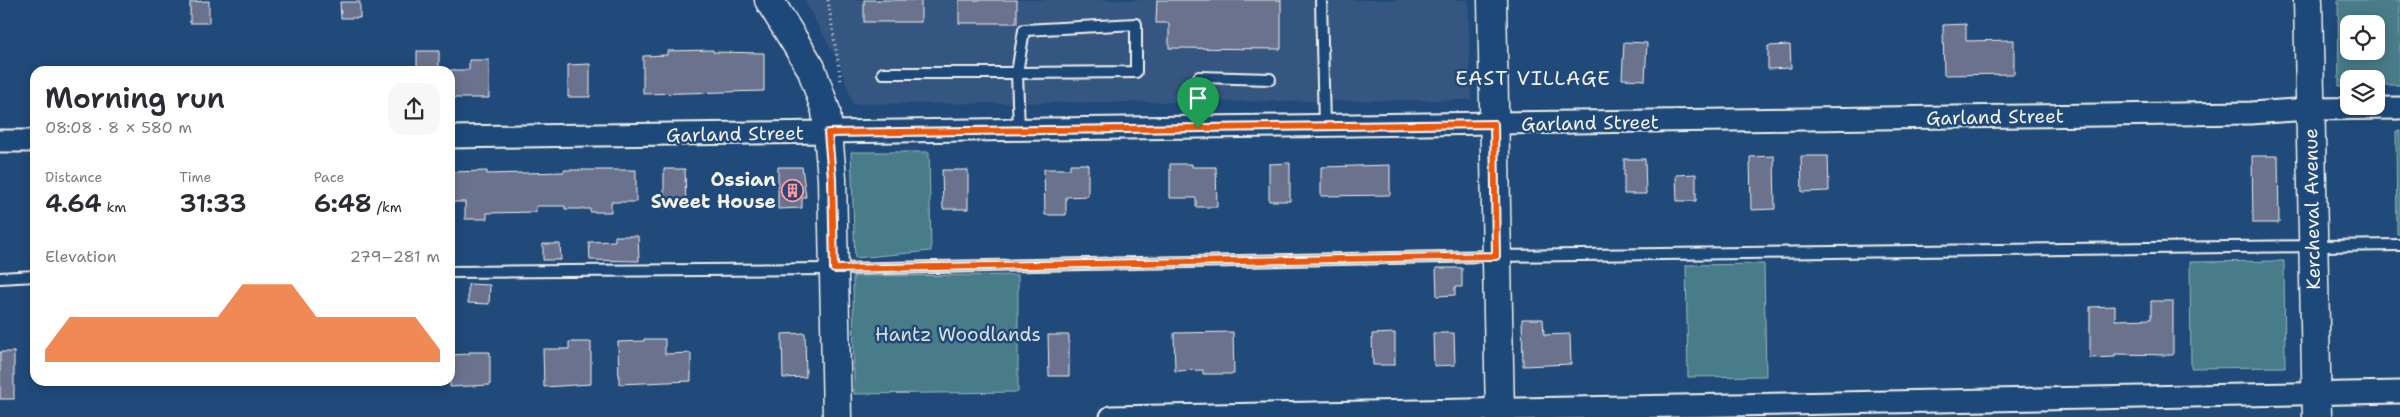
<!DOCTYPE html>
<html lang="en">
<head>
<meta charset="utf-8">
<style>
  :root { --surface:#fff; --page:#f7f7f7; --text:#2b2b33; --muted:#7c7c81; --accent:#ea580c }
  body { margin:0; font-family:"Shantell Sans",sans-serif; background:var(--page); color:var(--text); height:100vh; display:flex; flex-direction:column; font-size:19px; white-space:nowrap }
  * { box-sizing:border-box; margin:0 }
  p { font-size:16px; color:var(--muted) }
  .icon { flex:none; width:28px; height:28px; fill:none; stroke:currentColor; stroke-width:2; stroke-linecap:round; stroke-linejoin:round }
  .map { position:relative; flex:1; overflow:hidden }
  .details { position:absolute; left:30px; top:66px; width:425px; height:320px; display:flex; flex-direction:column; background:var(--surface); border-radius:15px; box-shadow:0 2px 12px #0003 }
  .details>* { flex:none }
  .fabs { position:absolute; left:2340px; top:15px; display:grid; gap:10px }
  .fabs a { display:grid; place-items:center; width:45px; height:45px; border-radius:10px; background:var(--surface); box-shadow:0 2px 12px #0003; font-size:25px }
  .pin { position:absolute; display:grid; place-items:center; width:42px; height:42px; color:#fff; margin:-51px -21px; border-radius:50% 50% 50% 0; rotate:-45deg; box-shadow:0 0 5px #0007 }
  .pin .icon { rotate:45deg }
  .round { display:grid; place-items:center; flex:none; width:52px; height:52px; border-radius:15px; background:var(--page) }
  .headline { display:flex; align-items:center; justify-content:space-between; height:85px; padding:0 15px }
  h1 { font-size:28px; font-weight:600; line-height:38px }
  .stats { display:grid; grid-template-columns:repeat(3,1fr); gap:8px; height:85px; padding:5px 15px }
  .stats div { display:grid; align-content:center }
  .stats b { font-size:25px; font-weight:600 }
  .stats small { font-size:14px; font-weight:400 }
  .stats p { font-size:14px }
  .chart { height:140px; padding:10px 15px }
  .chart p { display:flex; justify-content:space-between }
  .chart svg { width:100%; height:90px; margin-top:5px; fill:var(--accent); opacity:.7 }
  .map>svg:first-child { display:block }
</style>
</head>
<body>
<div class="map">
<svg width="2400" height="417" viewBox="0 0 2400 417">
  <rect width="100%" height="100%" fill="#1f4a7a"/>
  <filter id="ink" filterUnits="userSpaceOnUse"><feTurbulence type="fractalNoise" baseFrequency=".02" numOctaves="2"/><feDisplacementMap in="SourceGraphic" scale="10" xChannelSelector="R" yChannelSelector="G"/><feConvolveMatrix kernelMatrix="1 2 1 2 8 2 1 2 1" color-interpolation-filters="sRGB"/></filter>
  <g filter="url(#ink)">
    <path fill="#365680" d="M804,0H1468L1471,100L853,104L839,63Z"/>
    <g fill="#497c89" stroke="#9eb6b8" fill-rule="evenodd">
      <path d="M2338,0H2400V85H2376V79H2349V86H2339ZM2349,24H2376V51H2349Z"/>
      <path d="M2396,131H2400V234H2397Z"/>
      <path d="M851,152H929L931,251L855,258Z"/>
      <path d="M2284,261L2285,367L2191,368L2190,262Z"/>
      <path d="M1764,264L1766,376L1688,377L1686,265Z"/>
      <path d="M1018,275V392L854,394L853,276Z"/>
    </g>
    <g fill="#6a728e" stroke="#f4f1e8">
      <rect x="864" y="0" width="57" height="22"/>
      <rect x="959" y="0" width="58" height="23"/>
      <path d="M1157,0H1281V49L1169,48V23H1156Z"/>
      <path d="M209,1V23H190V2Z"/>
      <path d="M340,2H360V18H341Z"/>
      <path d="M1966,24V41L2014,40V74L1944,75L1943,25Z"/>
      <path d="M1624,42L1647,43L1645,80L1622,79Z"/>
      <path d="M1790,45L1791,68L1768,69V46Z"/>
      <path d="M713,50V52L764,53V91L643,94V56L667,55V51Z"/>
      <rect x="417" y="51" width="22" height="20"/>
      <path d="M469,60H489V98H450V70H469Z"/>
      <path d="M590,64V97H568V65Z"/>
      <path d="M1774,156L1775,209L1751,210L1750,157Z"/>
      <path d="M1801,156H1828L1829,191L1802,192Z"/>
      <path d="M2252,156H2278L2279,223H2253Z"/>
      <path d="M1624,159H1645L1646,194H1624Z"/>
      <path d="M1290,163V201H1269V164Z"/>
      <path d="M1070,164H1088V196L1066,197V215H1045L1044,169H1070Z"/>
      <path d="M1170,164H1192V167H1216L1217,207H1196V198H1170Z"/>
      <path d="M1390,165V195L1321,196V167Z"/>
      <path d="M778,167H802L806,197H802V208L778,209Z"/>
      <path d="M664,169H685L686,207L664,208Z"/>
      <path d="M564,170H636V202H611V212H590V209H565V206H536V212L487,213V219H465V202H450V172L487,171V174L564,172Z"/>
      <path d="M942,170H968V209H943Z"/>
      <path d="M1696,174V201H1677L1676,175Z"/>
      <path d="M615,236H638L639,261L590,260L589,242L615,241Z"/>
      <path d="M543,244H560L561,260H543Z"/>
      <path d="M1436,268H1462V287H1455V295L1437,296Z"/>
      <path d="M468,284L490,285L489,304L468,303Z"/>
      <path d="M2151,301H2173V355L2115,354V357L2090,358V307L2115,306V320L2151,319Z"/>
      <path d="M1522,319H1543L1544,335L1570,334L1571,364L1523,366Z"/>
      <path d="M1233,332L1234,374H1203V370L1175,371L1174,333Z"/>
      <path d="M805,333L806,377L783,378L782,334Z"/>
      <path d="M1395,333V365H1373L1372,334Z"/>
      <path d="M1433,333H1454L1455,365L1434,366Z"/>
      <path d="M1048,335H1069V376H1049Z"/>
      <path d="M644,339H665V354L691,353V381L619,384L618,342L644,341Z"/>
      <path d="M569,342H591V384L544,387L543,349H569Z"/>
      <rect x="0" y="352" width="14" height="47"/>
      <path d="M469,352H490V385L450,387V355L469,354Z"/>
    </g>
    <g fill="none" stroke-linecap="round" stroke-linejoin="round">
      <defs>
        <g id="lane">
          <path d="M1321,0L1324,126"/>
          <path d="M883,73H1017L1024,30L1136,24V72L1017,73L1019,130"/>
          <path d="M1198,128L1199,77L1270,79"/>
          <path d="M450,272L834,269L1496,256L2400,245"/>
          <path d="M0,278L35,276"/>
        </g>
        <g id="street">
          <path d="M450,137L2251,113L2310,109L2400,108"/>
          <path d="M0,141H35"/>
          <path d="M1111,417L2400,392"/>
        </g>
        <g id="secondary">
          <path d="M769,0L811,68L826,111L832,178L837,417"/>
          <path d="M1492,0L1500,417"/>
          <path d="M2308,0L2317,417"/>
        </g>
      </defs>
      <use href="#lane" stroke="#f4f1e8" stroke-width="14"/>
      <use href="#street" stroke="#f4f1e8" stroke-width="25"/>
      <use href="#secondary" stroke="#f4f1e8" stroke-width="31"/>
      <path stroke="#f4f1e8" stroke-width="3" stroke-dasharray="1 4" stroke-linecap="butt" d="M828,0L841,81"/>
      <use href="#lane" stroke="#1f4a7a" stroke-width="10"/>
      <use href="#street" stroke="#1f4a7a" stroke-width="21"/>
      <use href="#secondary" stroke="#1f4a7a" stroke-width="28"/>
    </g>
  </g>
  <g fill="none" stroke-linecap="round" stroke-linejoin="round" filter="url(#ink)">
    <defs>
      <path id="route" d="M1494,124L1496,256L834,269L832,178L828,133Z"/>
    </defs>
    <use href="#route" stroke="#fff" stroke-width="10"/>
    <use href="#route" stroke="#ea580c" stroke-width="6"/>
  </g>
  <defs>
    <symbol id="building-ring" viewBox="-11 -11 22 22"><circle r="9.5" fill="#1f4a7a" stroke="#ff9aa2" stroke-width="1.5"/><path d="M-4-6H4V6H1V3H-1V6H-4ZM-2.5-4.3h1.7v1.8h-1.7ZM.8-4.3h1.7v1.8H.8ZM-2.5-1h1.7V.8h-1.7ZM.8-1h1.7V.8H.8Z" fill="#ff9aa2"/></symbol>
  </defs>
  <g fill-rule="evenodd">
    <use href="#building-ring" x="780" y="178" width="25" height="25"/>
  </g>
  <g text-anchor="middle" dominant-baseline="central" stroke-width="5" stroke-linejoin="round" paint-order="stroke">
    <g font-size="19" fill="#f4f1e8" stroke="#1f4a7a">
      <text transform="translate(1995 117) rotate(-1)">Garland Street</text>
      <text transform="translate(1590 123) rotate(-1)">Garland Street</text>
      <text transform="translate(735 134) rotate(-1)">Garland Street</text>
      <text transform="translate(2312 209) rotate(-91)">Kercheval Avenue</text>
    </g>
    <g font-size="19" font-weight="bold" fill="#f4f1e8" stroke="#1f4a7a" text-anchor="end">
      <text x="776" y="179">Ossian<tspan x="776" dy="22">Sweet House</tspan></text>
    </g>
    <g font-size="19" fill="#dadfda" stroke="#1f4a7a">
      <text x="958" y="334">Hantz Woodlands</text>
    </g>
    <g font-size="20" letter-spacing="1" fill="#f4f1e8" stroke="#1f4a7a">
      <text x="1533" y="78">EAST VILLAGE</text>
    </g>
  </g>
</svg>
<div class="fabs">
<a><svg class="icon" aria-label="locate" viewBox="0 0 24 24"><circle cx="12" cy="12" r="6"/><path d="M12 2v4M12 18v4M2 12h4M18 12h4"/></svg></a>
<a><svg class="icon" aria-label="layers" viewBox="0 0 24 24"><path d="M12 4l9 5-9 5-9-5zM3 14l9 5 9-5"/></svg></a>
</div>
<div class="pin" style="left:1198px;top:128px;background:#1e9e55"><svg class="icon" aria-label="arrive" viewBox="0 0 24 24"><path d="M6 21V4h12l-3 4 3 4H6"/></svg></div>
<section class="details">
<div class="headline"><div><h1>Morning run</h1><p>08:08 · 8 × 580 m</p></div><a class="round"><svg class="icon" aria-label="share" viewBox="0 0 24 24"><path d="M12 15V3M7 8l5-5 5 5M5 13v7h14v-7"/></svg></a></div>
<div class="stats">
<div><p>Distance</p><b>4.64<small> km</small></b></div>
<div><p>Time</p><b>31:33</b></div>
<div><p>Pace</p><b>6:48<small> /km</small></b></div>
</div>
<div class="chart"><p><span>Elevation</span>279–281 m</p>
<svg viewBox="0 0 160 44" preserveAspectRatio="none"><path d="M0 44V38L10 22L20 22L30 22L40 22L50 22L60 22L70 22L80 6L90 6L100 6L110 22L120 22L130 22L140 22L150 22L160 38V44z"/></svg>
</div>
</section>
</div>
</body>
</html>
